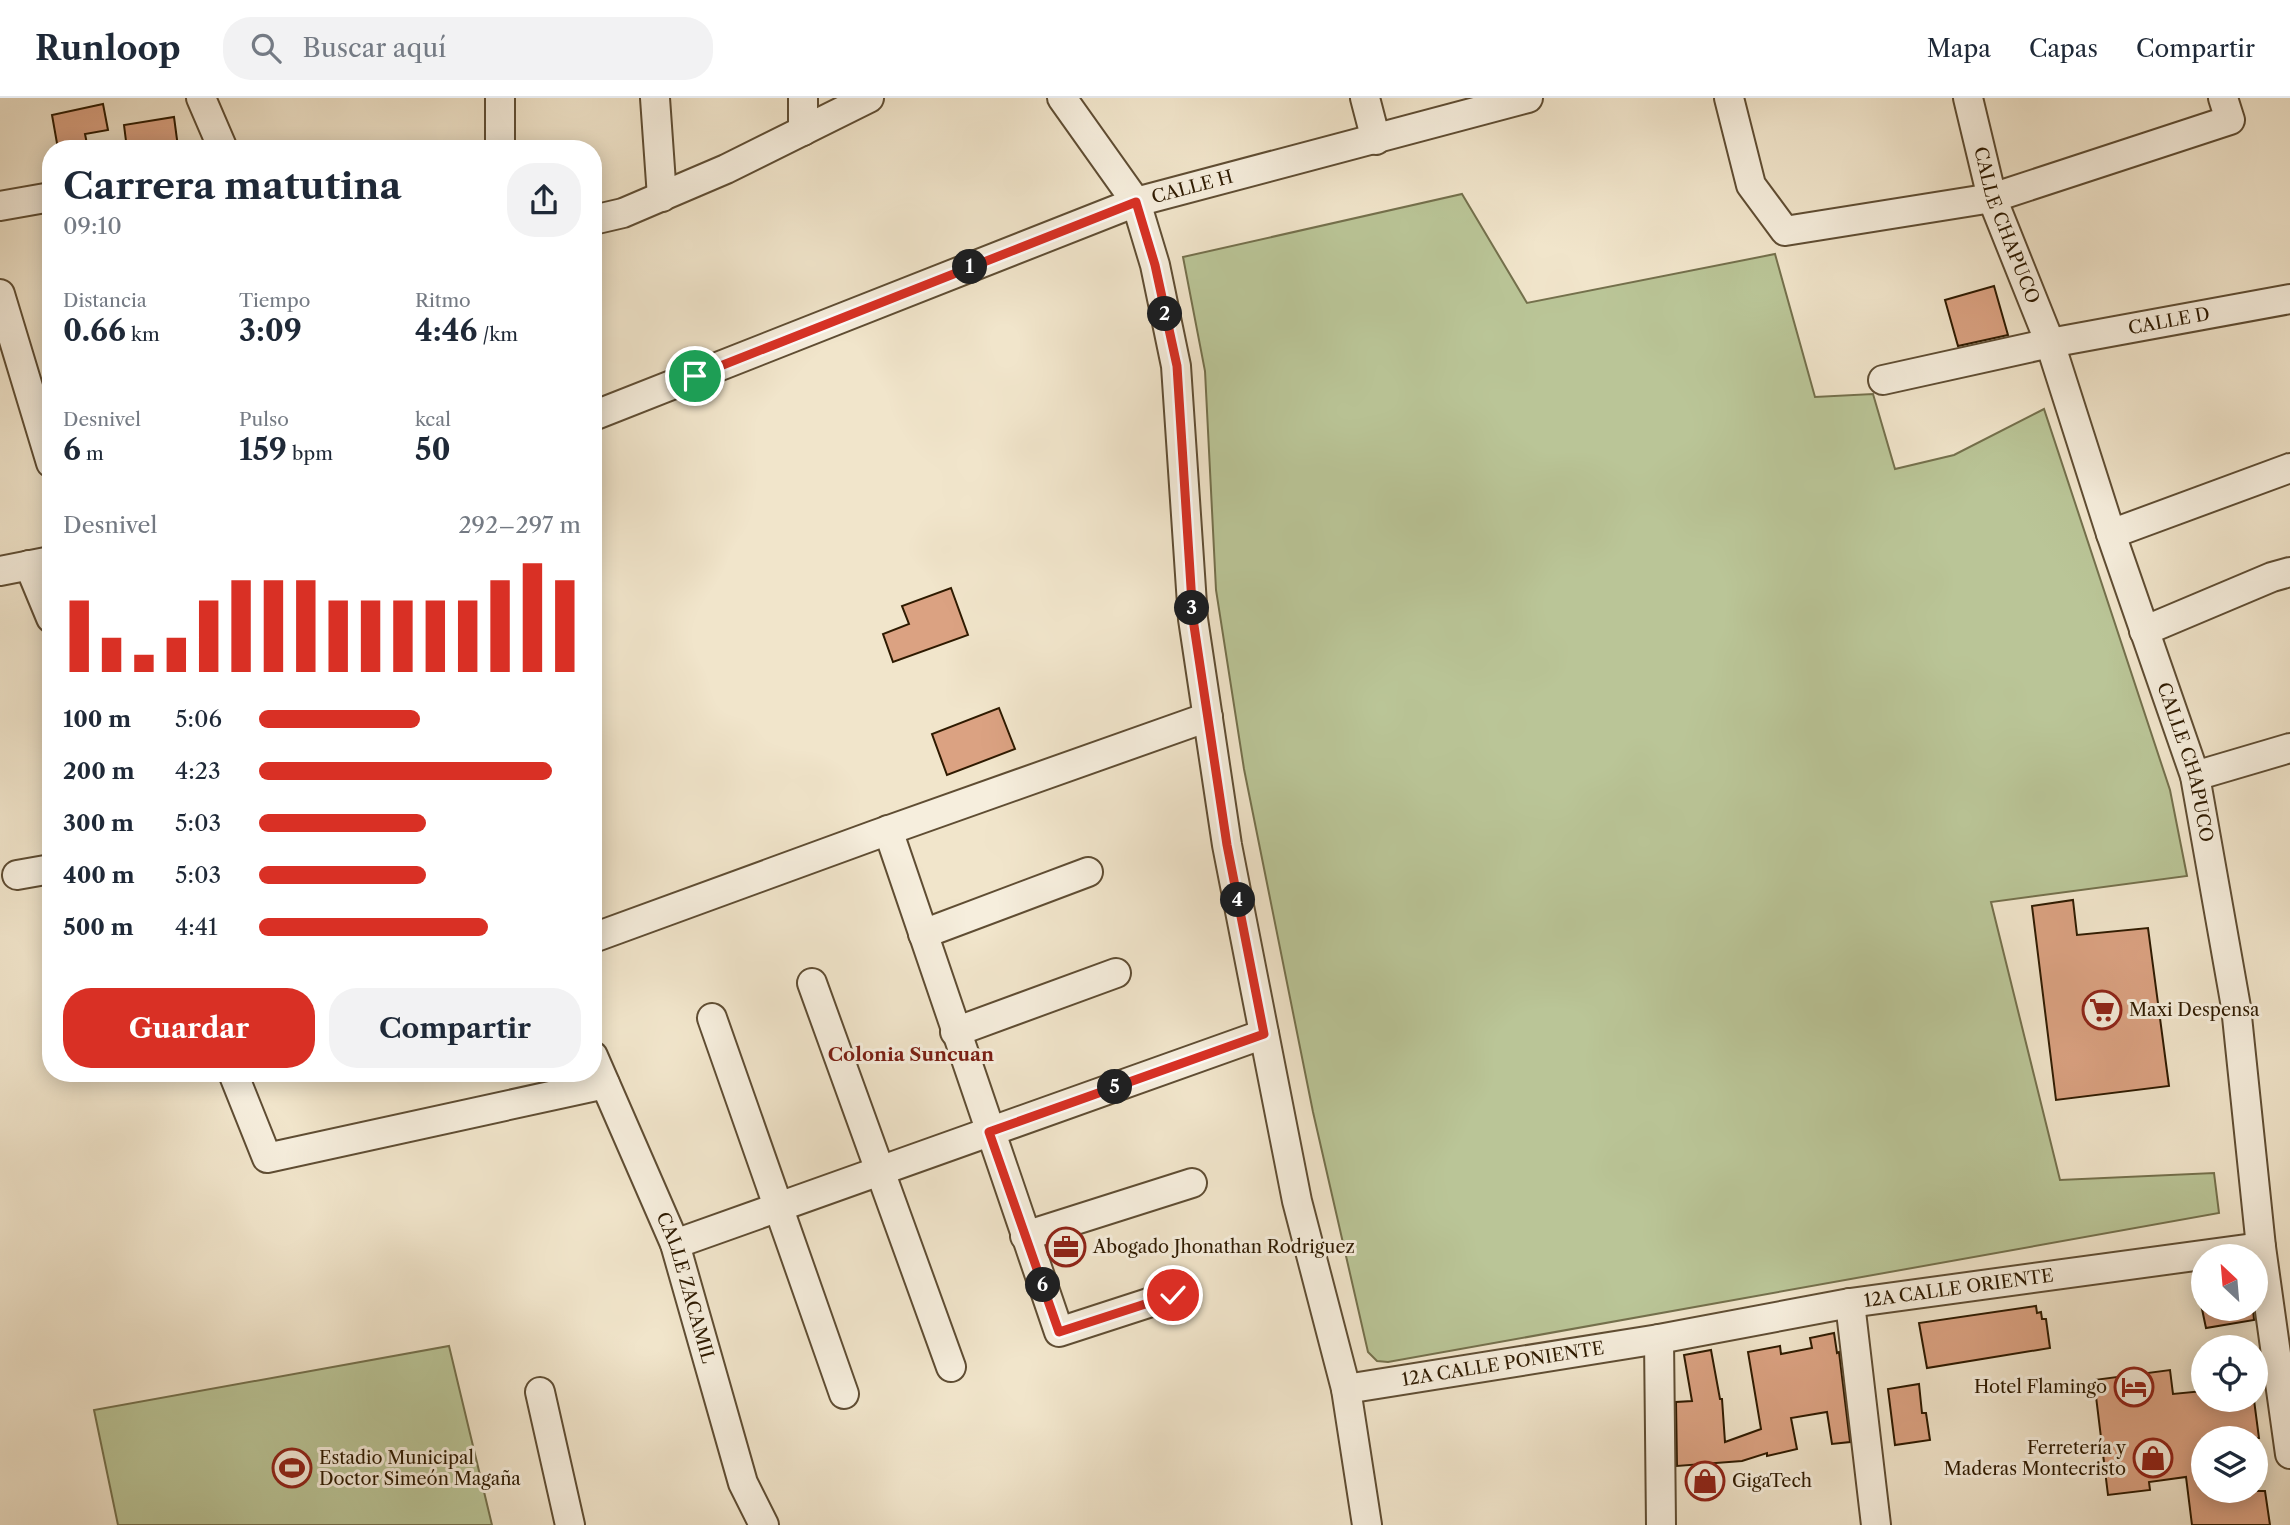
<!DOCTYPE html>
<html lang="es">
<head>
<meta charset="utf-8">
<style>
  :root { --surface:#fff; --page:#f2f2f3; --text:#1f2937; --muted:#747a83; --line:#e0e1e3; --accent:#d93025 }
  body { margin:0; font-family:"Libre Caslon Text",serif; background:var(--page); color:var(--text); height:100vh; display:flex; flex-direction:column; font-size:26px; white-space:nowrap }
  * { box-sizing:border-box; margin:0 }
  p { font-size:23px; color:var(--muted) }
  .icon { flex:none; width:38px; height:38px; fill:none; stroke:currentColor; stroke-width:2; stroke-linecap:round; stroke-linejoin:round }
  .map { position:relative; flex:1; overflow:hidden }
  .drawer { position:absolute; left:42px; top:42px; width:560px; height:942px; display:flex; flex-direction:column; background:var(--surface); border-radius:28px; box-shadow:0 4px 18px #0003 }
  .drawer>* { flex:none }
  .needle { width:46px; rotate:334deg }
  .buttons { position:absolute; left:2191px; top:1146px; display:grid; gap:14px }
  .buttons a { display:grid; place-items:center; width:77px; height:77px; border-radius:50%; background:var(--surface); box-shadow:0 4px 18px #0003; font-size:35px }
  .pin { position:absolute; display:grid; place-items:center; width:60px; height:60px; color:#fff; margin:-30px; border:4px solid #fff; border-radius:50%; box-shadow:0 2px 7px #0007 }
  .km { position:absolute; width:35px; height:35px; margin:-18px; border-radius:50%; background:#222; color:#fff; font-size:19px; line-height:35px; text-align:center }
  .round { display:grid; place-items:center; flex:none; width:74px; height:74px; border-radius:28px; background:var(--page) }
  .head { display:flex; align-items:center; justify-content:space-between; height:119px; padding:0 21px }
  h1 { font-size:38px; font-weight:800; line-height:52px }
  .figures { display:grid; grid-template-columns:repeat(3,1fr); gap:10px; height:119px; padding:7px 21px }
  .figures div { display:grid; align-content:center }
  .figures b { font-size:30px; font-weight:800 }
  .figures small { font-size:19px; font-weight:400 }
  .figures p { font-size:19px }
  .chart { height:196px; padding:14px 21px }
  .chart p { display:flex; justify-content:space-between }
  .chart svg { width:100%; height:126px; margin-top:7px; stroke:var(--accent); stroke-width:6 }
  .action { display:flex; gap:14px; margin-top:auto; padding:14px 21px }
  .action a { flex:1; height:80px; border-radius:28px; background:var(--accent); color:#fff; font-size:28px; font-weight:800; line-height:80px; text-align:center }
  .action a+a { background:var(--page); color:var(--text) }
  ul { padding:0 21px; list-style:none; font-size:23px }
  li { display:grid; grid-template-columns:112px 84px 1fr; align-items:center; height:52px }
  li i { height:18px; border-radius:9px; background:var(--accent) }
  header { display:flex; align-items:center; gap:42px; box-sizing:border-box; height:98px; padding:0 35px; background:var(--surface); border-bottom:2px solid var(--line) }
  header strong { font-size:33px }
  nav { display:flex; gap:38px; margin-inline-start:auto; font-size:24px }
  .search { width:490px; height:63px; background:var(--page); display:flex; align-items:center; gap:18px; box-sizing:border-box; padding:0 24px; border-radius:28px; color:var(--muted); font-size:26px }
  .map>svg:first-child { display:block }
</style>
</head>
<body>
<header>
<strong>Runloop</strong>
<div class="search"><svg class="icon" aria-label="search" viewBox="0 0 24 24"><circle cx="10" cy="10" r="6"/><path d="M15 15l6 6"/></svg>Buscar aquí</div>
<nav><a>Mapa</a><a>Capas</a><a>Compartir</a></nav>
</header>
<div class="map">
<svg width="2290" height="1427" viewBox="0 0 2290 1427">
  <rect width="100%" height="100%" fill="#f1e5cb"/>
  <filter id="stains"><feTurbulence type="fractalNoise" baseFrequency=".00286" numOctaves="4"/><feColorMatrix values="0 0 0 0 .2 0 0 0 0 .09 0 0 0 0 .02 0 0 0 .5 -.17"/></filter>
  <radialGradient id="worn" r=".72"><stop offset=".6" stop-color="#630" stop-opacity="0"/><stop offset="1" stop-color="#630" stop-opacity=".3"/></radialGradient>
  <g fill="#bac597" stroke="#74704c" stroke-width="2">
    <path d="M1462,96L1527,205L1775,156L1815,299L1873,296L1895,371L1954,357L2044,311L2170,692L2187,778L1991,804L2060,1082L2214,1075L2219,1115L1388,1264L1377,1263L1368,1254L1313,1014L1244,671L1216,492L1205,273L1183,159Z"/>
    <path d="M449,1248L492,1427H118L94,1312Z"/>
  </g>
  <g fill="#dba282" stroke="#2e1a00" stroke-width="2">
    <path d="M103,6L108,32L85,36L88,51H58L52,17Z"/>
    <path d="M174,19L178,49L127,51L124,27Z"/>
    <path d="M1994,188L2008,237L1958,248L1945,202Z"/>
    <path d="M951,490L968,537L893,564L883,536L909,526L902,508Z"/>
    <path d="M999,610L1015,651L947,677L932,636Z"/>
    <path d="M2073,802L2077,837L2148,830L2169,988L2056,1002L2032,808Z"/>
    <path d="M2036,1208L2037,1215L2041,1214L2042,1221H2046L2050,1250L1927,1270L1919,1225Z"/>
    <path d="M2202,1211H2253L2254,1222L2206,1230Z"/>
    <path d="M1834,1235L1837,1255L1839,1254L1850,1344L1832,1346L1827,1314L1791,1320L1797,1351L1767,1358V1355L1742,1363L1677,1368L1676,1304L1692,1303L1684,1257L1711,1252L1720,1301H1722L1725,1344L1761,1331L1748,1254L1780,1248L1781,1256L1812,1250L1810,1240Z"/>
    <path d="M2170,1272L2173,1296L2203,1293V1302H2254L2259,1340H2203V1393H2265L2270,1427H2192L2186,1379L2149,1384L2150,1392L2108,1397L2094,1282Z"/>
    <path d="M1919,1286L1922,1315H1926L1930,1342L1895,1347L1888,1291Z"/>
  </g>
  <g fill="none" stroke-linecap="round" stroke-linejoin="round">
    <defs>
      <g id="minor">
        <path d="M201,0L223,51"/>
        <path d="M500,0V51"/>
        <path d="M655,0L662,99"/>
        <path d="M803,0V33"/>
        <path d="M1062,0L1136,104L1155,167L1176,268L1193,521L1227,747L1297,1103L1346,1291L1367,1427"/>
        <path d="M1365,0L1376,42"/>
        <path d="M1729,0L1751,87L1785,133L1992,100L2230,22L2223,0"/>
        <path id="s1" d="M1968,0L1992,100L2050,245L2111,436L2195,678L2236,909L2261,1149L2290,1356"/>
        <path d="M0,108L51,99"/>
        <path d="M593,122L623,115L726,71L869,0"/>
        <path d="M0,196L51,365"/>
        <path id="s2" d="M1883,282L2050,245L2290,201"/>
        <path id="s3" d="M593,318L1136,104L1528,0"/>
        <path d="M2111,436L2290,370"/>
        <path d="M29,467L51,520"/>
        <path d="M0,473L51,463"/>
        <path d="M2144,533L2272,479L2290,474"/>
        <path d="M2195,678L2290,650"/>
        <path d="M888,732L1059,1234L1173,1197"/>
        <path d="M17,777L51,771"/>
        <path d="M923,836L1088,774"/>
        <path d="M593,840L875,737L1208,619"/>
        <path d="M812,885L951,1269"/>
        <path d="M712,920L844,1296"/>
        <path d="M955,934L1116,875"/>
        <path id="s4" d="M593,958L675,1146L743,1385L764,1427"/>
        <path d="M233,975L267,1060L605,986"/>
        <path d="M1025,1138L1192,1085"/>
        <path d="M675,1146L1264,936"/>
        <path d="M1850,1205L1876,1427"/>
        <path d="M1659,1241L1661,1427"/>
        <path id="s5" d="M1346,1291L1659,1241L1850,1205L2261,1149"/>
        <path d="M540,1294L570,1427"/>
      </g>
    </defs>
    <use href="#minor" stroke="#5f4d33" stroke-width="32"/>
    <use href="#minor" stroke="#f6eedd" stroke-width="28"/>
  </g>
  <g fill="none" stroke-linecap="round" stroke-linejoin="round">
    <defs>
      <path id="route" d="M695,278L1136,104L1155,167L1177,268L1193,521L1227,747L1264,936L989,1034L1059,1234L1173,1197"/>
    </defs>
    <use href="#route" stroke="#fff" stroke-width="14"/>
    <use href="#route" stroke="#d93025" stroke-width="9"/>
  </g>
  <defs>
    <symbol id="supermarket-ring" viewBox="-11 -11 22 22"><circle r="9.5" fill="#f6eedd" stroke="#8f2418" stroke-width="1.5"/><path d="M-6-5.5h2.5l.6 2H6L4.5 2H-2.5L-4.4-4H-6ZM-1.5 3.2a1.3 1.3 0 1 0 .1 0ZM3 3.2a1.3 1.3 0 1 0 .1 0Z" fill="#8f2418"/></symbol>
    <symbol id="office-ring" viewBox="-11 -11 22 22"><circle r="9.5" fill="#f6eedd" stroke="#8f2418" stroke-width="1.5"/><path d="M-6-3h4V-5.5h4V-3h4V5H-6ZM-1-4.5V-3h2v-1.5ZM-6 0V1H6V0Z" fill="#8f2418"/></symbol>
    <symbol id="hotel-ring" viewBox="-11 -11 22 22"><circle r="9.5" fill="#f6eedd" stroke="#8f2418" stroke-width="1.5"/><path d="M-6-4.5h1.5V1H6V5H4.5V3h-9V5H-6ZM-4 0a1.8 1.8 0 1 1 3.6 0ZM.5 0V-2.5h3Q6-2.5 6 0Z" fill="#8f2418"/></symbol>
    <symbol id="shop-ring" viewBox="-11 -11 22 22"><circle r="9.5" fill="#f6eedd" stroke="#8f2418" stroke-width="1.5"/><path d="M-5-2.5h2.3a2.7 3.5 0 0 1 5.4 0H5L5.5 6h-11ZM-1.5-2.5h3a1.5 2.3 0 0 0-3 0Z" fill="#8f2418"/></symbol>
    <symbol id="stadium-ring" viewBox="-11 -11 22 22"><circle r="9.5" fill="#f6eedd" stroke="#8f2418" stroke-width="1.5"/><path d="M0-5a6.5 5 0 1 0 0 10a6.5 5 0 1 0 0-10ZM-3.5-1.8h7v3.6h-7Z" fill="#8f2418"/></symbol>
  </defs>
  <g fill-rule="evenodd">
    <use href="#supermarket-ring" x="2080" y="890" width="44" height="44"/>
    <use href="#office-ring" x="1044" y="1127" width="44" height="44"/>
    <use href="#hotel-ring" x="2112" y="1267" width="44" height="44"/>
    <use href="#shop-ring" x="2131" y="1338" width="44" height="44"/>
    <use href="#stadium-ring" x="270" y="1348" width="44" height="44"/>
    <use href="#shop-ring" x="1683" y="1361" width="44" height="44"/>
  </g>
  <g text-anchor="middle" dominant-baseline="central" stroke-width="6" stroke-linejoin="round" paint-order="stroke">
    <g font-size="18" fill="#2e1a00" stroke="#f6eedd">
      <text stroke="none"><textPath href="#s3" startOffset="642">CALLE H</textPath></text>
      <text stroke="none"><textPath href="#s1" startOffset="133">CALLE CHAPUCO</textPath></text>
      <text stroke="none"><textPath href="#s2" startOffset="292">CALLE D</textPath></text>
      <text stroke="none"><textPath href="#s1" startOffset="700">CALLE CHAPUCO</textPath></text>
      <text stroke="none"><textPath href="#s4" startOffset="250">CALLE ZACAMIL</textPath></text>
      <text stroke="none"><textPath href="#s5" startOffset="621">12A CALLE ORIENTE</textPath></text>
      <text stroke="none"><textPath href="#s5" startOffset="159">12A CALLE PONIENTE</textPath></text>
    </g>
    <g font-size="18" fill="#2e1a00" stroke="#f6eedd" text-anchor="start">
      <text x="2129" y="912">Maxi Despensa</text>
      <text x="1093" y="1149">Abogado Jhonathan Rodriguez</text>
      <text x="2107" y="1289" text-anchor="end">Hotel Flamingo</text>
      <text x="2126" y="1350" text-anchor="end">Ferretería y<tspan x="2126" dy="21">Maderas Montecristo</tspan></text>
      <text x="319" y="1360">Estadio Municipal<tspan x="319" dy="21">Doctor Simeón Magaña</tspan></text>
      <text x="1732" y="1383">GigaTech</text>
    </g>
    <g font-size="19" font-weight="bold" fill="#7a1f14" stroke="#f6eedd">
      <text x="911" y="956">Colonia Suncuan</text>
    </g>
  </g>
  <rect width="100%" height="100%" filter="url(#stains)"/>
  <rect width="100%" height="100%" fill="url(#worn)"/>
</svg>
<div class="buttons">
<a><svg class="needle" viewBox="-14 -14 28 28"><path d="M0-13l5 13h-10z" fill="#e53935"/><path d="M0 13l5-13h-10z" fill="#747a83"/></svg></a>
<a><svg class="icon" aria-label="locate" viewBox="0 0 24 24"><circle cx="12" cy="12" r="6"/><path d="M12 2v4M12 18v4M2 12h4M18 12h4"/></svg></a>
<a><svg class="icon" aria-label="layers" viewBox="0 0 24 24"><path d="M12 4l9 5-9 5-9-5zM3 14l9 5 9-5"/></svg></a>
</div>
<div class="pin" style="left:695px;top:278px;background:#1e9e55"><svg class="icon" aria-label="arrive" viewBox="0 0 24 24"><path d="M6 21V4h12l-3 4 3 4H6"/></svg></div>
<div class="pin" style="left:1173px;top:1197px;background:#d93025"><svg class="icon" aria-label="check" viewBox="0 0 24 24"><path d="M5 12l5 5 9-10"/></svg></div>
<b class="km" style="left:970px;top:169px">1</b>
<b class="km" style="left:1165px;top:216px">2</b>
<b class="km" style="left:1192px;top:510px">3</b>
<b class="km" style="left:1238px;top:802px">4</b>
<b class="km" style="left:1115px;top:989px">5</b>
<b class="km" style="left:1043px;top:1187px">6</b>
<section class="drawer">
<div class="head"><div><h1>Carrera matutina</h1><p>09:10</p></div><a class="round"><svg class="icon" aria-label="share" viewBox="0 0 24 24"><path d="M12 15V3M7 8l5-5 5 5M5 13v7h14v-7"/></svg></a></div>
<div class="figures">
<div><p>Distancia</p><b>0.66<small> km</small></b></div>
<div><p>Tiempo</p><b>3:09</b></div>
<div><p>Ritmo</p><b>4:46<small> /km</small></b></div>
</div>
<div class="figures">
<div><p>Desnivel</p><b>6<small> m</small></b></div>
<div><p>Pulso</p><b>159<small> bpm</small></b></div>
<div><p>kcal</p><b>50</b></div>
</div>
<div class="chart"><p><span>Desnivel</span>292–297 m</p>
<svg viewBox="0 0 160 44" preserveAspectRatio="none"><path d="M5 44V19M15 44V32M25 44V38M35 44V32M45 44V19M55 44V12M65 44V12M75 44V12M85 44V19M95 44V19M105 44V19M115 44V19M125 44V19M135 44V12M145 44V6M155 44V12"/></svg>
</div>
<ul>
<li><b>100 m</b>5:06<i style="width:50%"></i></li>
<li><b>200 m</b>4:23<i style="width:91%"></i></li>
<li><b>300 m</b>5:03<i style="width:52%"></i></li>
<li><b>400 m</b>5:03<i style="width:52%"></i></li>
<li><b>500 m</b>4:41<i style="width:71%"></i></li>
</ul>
<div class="action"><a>Guardar</a><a>Compartir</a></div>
</section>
</div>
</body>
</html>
